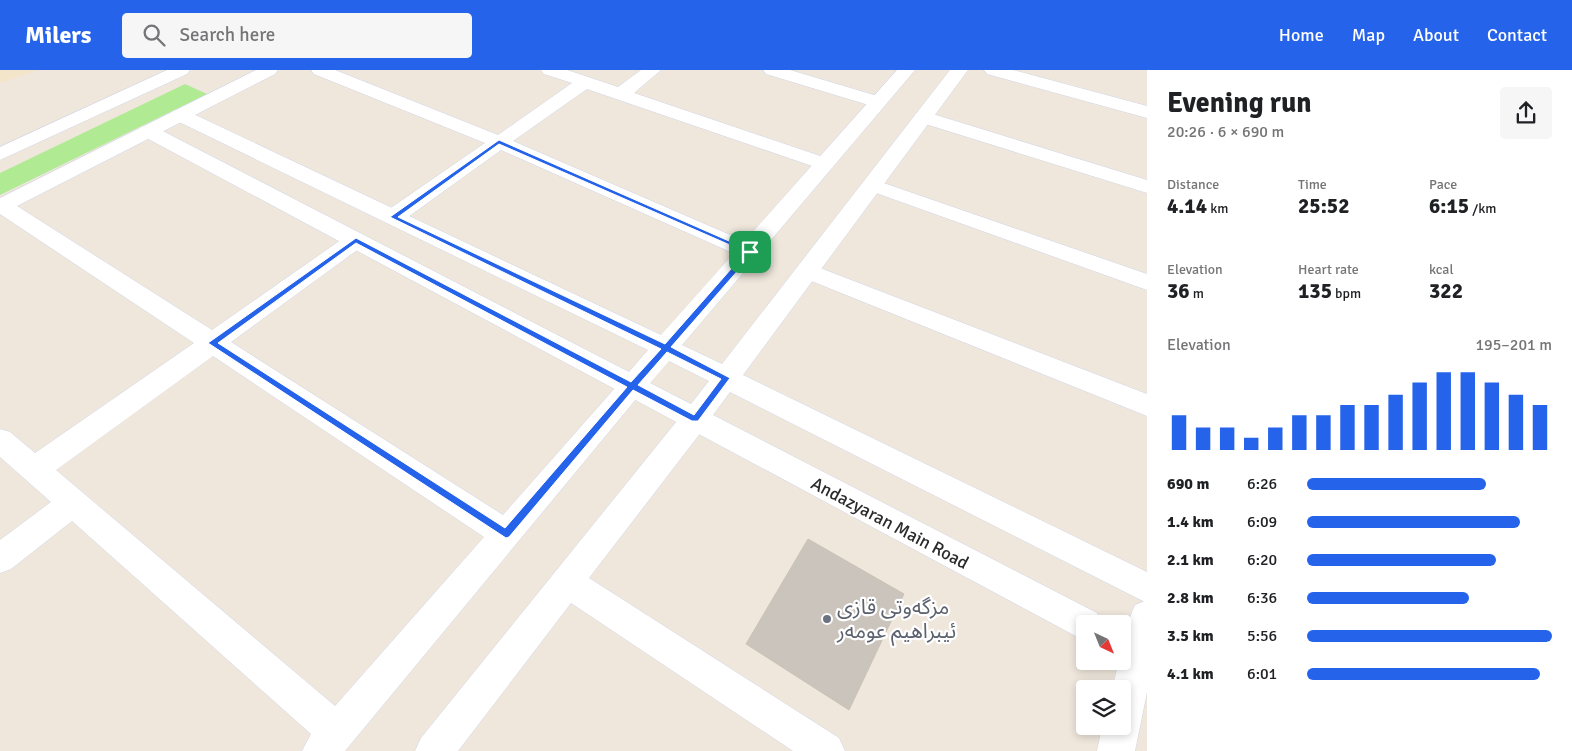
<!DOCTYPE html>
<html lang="en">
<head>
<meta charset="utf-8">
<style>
  :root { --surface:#fff; --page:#f6f6f6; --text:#202124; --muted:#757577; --accent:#2563eb }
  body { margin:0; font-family:Signika,"Noto Sans Arabic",sans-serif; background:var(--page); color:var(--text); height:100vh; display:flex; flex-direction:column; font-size:19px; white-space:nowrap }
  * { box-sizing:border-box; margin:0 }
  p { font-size:16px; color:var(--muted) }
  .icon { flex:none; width:28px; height:28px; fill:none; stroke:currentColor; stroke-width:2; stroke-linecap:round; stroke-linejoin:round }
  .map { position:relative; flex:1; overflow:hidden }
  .panel { display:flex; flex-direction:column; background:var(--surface); width:425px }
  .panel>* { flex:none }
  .needle { width:32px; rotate:137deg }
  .tools { position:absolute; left:1076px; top:545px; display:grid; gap:10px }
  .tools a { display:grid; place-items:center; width:55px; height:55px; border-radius:5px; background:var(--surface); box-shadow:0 2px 8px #0003; font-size:25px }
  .pin { position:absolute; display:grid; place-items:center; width:42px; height:42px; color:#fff; margin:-21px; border-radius:10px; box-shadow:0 2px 8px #0006 }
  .round { display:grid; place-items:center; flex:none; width:52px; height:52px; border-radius:5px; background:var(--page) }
  .headline { display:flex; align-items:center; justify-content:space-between; height:85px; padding:0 20px }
  h1 { font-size:28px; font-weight:700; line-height:38px }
  .figures { display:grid; grid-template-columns:repeat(3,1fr); gap:8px; height:85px; padding:5px 20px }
  .figures div { display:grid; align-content:center }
  .figures b { font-size:21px; font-weight:700 }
  .figures small { font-size:14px; font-weight:400 }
  .figures p { font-size:14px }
  .chart { height:140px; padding:10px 20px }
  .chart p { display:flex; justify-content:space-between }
  .chart svg { width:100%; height:90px; margin-top:5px; stroke:var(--accent); stroke-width:6 }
  ul { padding:0 20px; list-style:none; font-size:16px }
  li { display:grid; grid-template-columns:80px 60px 1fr; align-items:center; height:38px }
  li i { height:12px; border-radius:6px; background:var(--accent) }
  header { display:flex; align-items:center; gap:30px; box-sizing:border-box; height:70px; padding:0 25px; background:var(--accent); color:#fff }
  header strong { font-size:24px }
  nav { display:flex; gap:28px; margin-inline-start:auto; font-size:18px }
  .search { width:350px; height:45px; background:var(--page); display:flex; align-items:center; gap:12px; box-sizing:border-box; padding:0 18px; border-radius:5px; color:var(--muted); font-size:19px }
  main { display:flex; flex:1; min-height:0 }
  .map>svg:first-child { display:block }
</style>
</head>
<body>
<header>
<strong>Milers</strong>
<div class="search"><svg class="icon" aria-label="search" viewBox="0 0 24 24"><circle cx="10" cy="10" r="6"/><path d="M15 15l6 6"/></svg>Search here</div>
<nav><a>Home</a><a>Map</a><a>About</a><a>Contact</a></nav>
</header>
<main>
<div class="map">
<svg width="1147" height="681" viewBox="0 0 1147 681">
  <rect width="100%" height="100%" fill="#efe7dc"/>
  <path fill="#f2e5ca" d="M0,0H39L0,13Z"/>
  <path fill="#b0eb93" d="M185,14L207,24L0,125V103Z"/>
  <path fill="#cac4bc" stroke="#cac3b5" d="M808,469L904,524L849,640L746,574Z"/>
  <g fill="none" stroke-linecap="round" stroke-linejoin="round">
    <defs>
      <g id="minor">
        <path d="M256,0H278L275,4L17,136L212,260L348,165L356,163L364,165L367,170L364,175L231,272L503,445L623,309L632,306L641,309L645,316L641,323L345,681H302L311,664L72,451L11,499L0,503V470L51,432L0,387V359L10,362L35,383L194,273L0,144V128ZM213,286L484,467L335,636L56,400Z"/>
        <path d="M311,0H335L498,65L572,13L544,4L541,0H567L618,17L641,0H661L634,23L832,90L835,94L832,98L825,100L818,98L587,19L513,71L758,177L761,182L758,187L750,189L742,187L501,80L401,152L393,154L385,152L382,147L385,142L485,73L314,4Z"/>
        <path d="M763,0H790L884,28L887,32L884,36L878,37L872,36L766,4Z"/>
        <path d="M984,0H1013L1147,36V48L987,4Z"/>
        <path d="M923,41L1147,110V123L916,51L914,47L916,43Z"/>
        <path d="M872,109L1147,204V220L865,119L862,115L865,111Z"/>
        <path d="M807,193L1147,324V346L799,206L795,201L799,196Z"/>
        <path d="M695,338L705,341L709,349L705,357L589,508L839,668L845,681H793L571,533L458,681H415L421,668L685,341Z"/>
        <path d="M1147,530V622L1135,681H1097L1102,656H1122V619H1112L1119,591H1122C1122,572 1127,553 1135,535Z"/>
      </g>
      <g id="tertiary">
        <path d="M167,0H190L187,4L0,90V77Z"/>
        <path d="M897,0H915L682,275L722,294L950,0H968L743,305L1147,502V533L730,322L713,345L1097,543L1101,554H1085V571L141,65L138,61L141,57L148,55L155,57L629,302L648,280L173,49L171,45L173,41L180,39L187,41L661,265ZM669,291L709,311L691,334L650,313Z"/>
        <path d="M1122,557L1147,569V604L1120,591H1122Z"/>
      </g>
    </defs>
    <use href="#minor" stroke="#d1d5e6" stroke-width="1"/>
    <use href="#tertiary" stroke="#d1d5e6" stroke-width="1"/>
    <use href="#minor" fill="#fff" fill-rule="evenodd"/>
    <use href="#tertiary" fill="#fff" fill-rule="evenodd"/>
  </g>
  <path fill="#2563eb" stroke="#fff" fill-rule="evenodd" d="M499,70L754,182L671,277L730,308L698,351H692L633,320L509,467L506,468L208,273L356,168L631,312L661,279L390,147ZM499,74L746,182L665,274L398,147ZM356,173L627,317L505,458L218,273ZM667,282L721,309L694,345L638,315Z"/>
  <circle fill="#6b7280" stroke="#fff" stroke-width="2" cx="827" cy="549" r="5"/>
  <g text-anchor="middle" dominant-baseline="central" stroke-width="4.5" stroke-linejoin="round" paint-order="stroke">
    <g font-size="18" fill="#2b2b2b" stroke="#fff">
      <text transform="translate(890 453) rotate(28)">Andazyaran Main Road</text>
    </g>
    <g font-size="21" fill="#5b616d" stroke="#fff" text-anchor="start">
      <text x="837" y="537">مزگەوتی قازی<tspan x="837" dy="24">ئیبراهیم عومەر</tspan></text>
    </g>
  </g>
</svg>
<div class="tools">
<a><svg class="needle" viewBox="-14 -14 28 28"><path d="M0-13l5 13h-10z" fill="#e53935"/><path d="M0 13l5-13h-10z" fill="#757577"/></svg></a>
<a><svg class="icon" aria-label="layers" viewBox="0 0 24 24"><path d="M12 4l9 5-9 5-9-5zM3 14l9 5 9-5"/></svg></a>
</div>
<div class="pin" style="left:750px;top:182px;background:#1e9e55"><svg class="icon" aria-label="arrive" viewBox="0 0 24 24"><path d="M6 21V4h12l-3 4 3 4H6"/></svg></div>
</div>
<section class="panel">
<div class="headline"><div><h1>Evening run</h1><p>20:26 · 6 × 690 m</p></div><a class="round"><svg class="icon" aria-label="share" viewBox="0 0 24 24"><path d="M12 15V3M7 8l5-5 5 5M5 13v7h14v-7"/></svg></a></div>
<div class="figures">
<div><p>Distance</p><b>4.14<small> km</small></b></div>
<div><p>Time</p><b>25:52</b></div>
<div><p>Pace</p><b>6:15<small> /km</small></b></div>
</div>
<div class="figures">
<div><p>Elevation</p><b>36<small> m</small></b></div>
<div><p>Heart rate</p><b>135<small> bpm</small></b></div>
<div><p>kcal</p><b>322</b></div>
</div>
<div class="chart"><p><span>Elevation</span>195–201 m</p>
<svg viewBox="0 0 160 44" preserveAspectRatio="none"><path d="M5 44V27M15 44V33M25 44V33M35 44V38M45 44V33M55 44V27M65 44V27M75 44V22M85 44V22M95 44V17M105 44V11M115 44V6M125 44V6M135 44V11M145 44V17M155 44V22"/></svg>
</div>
<ul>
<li><b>690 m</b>6:26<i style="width:73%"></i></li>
<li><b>1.4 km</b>6:09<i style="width:87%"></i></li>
<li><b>2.1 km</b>6:20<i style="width:77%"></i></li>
<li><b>2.8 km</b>6:36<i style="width:66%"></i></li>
<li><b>3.5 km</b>5:56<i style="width:100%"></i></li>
<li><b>4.1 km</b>6:01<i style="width:95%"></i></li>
</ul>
</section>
</main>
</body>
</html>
